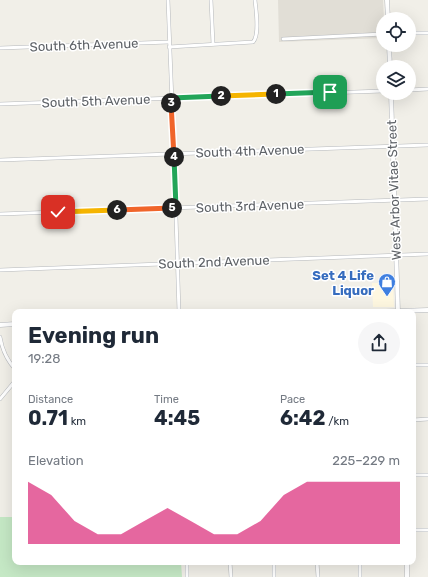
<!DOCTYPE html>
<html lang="en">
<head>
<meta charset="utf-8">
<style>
  :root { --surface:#fff; --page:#f6f6f7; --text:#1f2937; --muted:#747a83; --accent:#db2777 }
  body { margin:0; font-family:Rubik,sans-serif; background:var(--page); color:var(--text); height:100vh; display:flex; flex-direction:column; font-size:15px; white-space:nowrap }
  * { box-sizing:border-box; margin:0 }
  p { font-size:13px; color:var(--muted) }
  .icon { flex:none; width:22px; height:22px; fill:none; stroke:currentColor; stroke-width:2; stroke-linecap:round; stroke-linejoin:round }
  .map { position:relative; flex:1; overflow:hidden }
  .details { position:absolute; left:12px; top:309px; width:404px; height:256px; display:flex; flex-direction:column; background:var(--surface); border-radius:8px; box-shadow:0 4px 16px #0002 }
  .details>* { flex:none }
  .fabs { position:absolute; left:376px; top:12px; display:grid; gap:8px }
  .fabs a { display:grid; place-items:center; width:40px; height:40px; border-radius:50%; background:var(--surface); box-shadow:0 4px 16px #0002; font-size:20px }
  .pin { position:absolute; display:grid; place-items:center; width:34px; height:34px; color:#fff; margin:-17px; border-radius:8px; box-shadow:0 2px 6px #0006 }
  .km { position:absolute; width:20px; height:20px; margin:-10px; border-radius:50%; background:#222; color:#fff; font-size:11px; line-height:20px; text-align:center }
  .round { display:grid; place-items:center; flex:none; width:42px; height:42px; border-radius:21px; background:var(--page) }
  .summary { display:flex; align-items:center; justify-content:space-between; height:68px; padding:0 16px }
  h1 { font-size:22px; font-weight:700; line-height:30px }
  .metrics { display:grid; grid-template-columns:repeat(3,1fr); gap:6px; height:68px; padding:4px 16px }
  .metrics div { display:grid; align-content:center }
  .metrics b { font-size:20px; font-weight:700 }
  .metrics small { font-size:11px; font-weight:400 }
  .metrics p { font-size:11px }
  .chart { height:112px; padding:8px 16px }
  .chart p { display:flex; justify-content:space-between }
  .chart svg { width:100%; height:72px; margin-top:4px; fill:var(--accent); opacity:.7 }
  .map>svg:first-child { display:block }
</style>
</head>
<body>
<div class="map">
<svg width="428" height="577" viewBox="0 0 428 577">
  <rect width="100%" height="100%" fill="#f1efe8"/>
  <path fill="#fef7e0" d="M372,283H393L394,307H373Z"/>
  <path fill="#e1ded6" d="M278,0H383L384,19H383V38L279,42Z"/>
  <path fill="#c5e8c5" d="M0,517H15V562H181L182,577H0Z"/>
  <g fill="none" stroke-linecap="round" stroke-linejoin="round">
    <defs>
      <g id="minor">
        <path d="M168,0L174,153L179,312"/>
        <path d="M211,0L213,44"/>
        <path d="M409,33H428"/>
        <path d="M283,39L383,34"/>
        <path d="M169,47L253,42C260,35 256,11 255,0"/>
        <path d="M0,48L169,42"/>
        <path d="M409,90L428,89"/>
        <path d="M0,104L383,91"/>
        <path d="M0,160L428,145"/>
        <path d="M0,214L428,199"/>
        <path d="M0,270L428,254"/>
        <path d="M0,337C2,349 6,359 15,369"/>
        <path d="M413,365H428"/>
        <path d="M0,399L15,381"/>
        <path d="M413,420L428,419"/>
        <path d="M413,475H428"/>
        <path d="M15,514L14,483L15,470"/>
        <path d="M413,530H428"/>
        <path d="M187,562V577"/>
        <path d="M230,562L231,577"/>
        <path d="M274,562V577"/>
        <path d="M317,562L318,577"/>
        <path d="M360,562V577"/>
      </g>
      <g id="tertiary">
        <path d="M387,0L388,19"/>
        <path d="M389,45L390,67"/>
        <path d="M391,93L398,312"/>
        <path d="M372,312L428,310"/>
        <path d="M0,325L15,324"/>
        <path d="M407,562V577"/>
      </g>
    </defs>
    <use href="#minor" stroke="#b5b8bc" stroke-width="4"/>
    <use href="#tertiary" stroke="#b5b8bc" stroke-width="5"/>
    <use href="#minor" stroke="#fff" stroke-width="3"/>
    <use href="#tertiary" stroke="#fff" stroke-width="4"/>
  </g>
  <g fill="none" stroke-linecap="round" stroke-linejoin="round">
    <defs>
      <path id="split-1" d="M276,94L330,92"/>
      <path id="split-2" d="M221,96L276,94"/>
      <path id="split-3" d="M171,103V98L221,96"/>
      <path id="split-4" d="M171,103L174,157"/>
      <path id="split-5" d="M172,208H176L174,157"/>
      <path id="split-6" d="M117,210L172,208"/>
      <path id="split-7" d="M58,212L117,210"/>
    </defs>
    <use href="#split-1" stroke="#fff" stroke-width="8"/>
    <use href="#split-2" stroke="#fff" stroke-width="8"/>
    <use href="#split-3" stroke="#fff" stroke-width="8"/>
    <use href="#split-4" stroke="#fff" stroke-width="8"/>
    <use href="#split-5" stroke="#fff" stroke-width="8"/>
    <use href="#split-6" stroke="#fff" stroke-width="8"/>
    <use href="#split-7" stroke="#fff" stroke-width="8"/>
    <use href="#split-1" stroke="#22a559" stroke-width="5"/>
    <use href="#split-2" stroke="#f5b400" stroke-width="5"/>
    <use href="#split-3" stroke="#22a559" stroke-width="5"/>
    <use href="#split-4" stroke="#f0652b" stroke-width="5"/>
    <use href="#split-5" stroke="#22a559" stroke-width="5"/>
    <use href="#split-6" stroke="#f0652b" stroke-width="5"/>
    <use href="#split-7" stroke="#f5b400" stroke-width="5"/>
  </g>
  <defs>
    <symbol id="shop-pin" viewBox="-11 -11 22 30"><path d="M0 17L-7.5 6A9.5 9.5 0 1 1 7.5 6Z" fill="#3f7fe0" stroke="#fff"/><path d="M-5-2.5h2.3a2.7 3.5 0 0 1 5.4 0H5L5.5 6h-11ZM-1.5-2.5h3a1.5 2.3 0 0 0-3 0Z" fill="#fff"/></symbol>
  </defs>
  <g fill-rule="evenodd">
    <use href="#shop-pin" x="377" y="272" width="20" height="27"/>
  </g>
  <g text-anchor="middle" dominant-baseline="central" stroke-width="3" stroke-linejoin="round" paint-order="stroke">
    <g font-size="13" fill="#5f6368" stroke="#fff">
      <text transform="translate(84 45) rotate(-2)">South 6th Avenue</text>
      <text transform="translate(96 101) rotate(-2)">South 5th Avenue</text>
      <text transform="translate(250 151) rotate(-2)">South 4th Avenue</text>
      <text transform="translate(394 190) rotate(-92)">West Arbor Vitae Street</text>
      <text transform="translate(250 206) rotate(-2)">South 3rd Avenue</text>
      <text transform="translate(214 262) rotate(-2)">South 2nd Avenue</text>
    </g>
    <g font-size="13" font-weight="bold" fill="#366cbe" stroke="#fff" text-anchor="end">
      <text x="374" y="275">Set 4 Life<tspan x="374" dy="15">Liquor</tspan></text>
    </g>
  </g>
</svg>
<div class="fabs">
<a><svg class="icon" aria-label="locate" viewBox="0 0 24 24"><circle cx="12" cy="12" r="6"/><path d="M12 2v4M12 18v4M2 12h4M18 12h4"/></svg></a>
<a><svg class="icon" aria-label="layers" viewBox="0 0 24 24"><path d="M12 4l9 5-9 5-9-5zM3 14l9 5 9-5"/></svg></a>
</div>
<div class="pin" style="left:330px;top:92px;background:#1e9e55"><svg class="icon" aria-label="arrive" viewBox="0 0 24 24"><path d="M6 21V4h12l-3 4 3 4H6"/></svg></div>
<div class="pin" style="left:58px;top:212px;background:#d93025"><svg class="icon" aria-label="check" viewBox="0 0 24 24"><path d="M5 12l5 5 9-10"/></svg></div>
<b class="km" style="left:276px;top:94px">1</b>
<b class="km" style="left:221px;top:96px">2</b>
<b class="km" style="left:171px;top:103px">3</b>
<b class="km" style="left:174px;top:157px">4</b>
<b class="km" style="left:172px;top:208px">5</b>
<b class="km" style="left:117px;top:210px">6</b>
<section class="details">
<div class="summary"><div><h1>Evening run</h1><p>19:28</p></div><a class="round"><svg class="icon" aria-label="share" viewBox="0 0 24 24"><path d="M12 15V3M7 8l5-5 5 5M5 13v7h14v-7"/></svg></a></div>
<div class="metrics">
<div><p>Distance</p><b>0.71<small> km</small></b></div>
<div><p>Time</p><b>4:45</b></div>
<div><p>Pace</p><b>6:42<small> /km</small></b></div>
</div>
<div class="chart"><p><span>Elevation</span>225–229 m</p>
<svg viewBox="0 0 160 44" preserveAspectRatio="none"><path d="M0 44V6L10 14L20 30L30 38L40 38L50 30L60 22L70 30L80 38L90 38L100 30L110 14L120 6L130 6L140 6L150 6L160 6V44z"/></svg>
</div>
</section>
</div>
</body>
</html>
